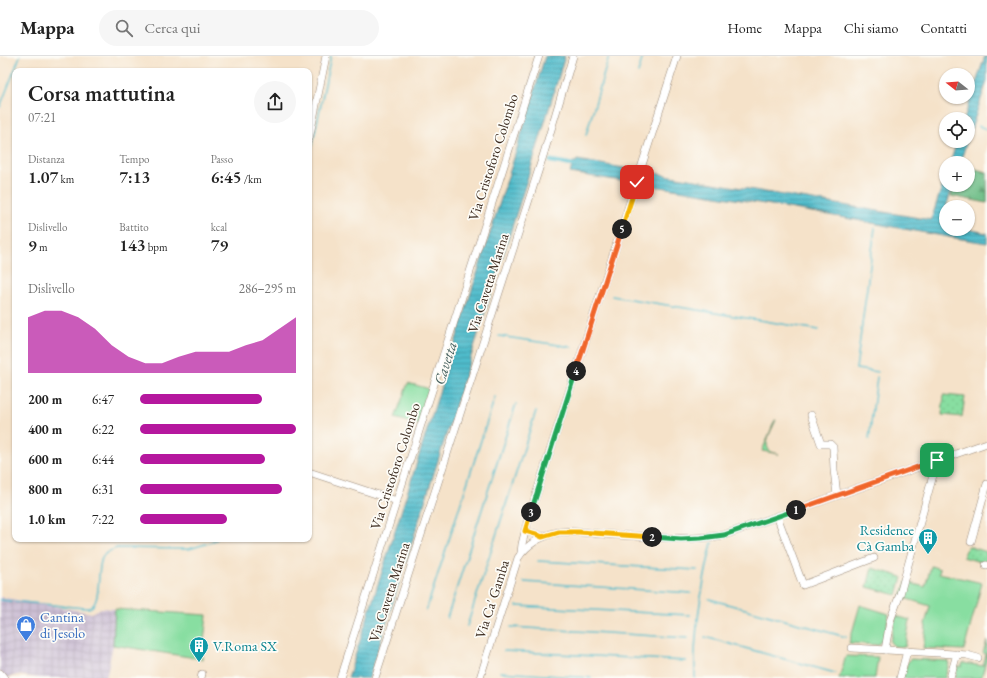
<!DOCTYPE html>
<html lang="it">
<head>
<meta charset="utf-8">
<style>
  :root { --surface:#fff; --page:#f6f6f6; --text:#222; --muted:#767676; --line:#e0e0e0; --accent:#b5179e }
  body { margin:0; font-family:"EB Garamond",serif; background:var(--page); color:var(--text); height:100vh; display:flex; flex-direction:column; font-size:15px; white-space:nowrap }
  * { box-sizing:border-box; margin:0 }
  p { font-size:13px; color:var(--muted) }
  .icon { flex:none; width:22px; height:22px; fill:none; stroke:currentColor; stroke-width:2; stroke-linecap:round; stroke-linejoin:round }
  .map { position:relative; flex:1; overflow:hidden }
  .sheet { position:absolute; left:12px; top:12px; width:300px; height:474px; display:flex; flex-direction:column; background:var(--surface); border-radius:8px; box-shadow:0 1px 3px #0004 }
  .sheet>* { flex:none }
  .needle { width:26px; rotate:287deg }
  .fabs { position:absolute; left:939px; top:12px; display:grid; gap:8px }
  .fabs a { display:grid; place-items:center; width:36px; height:36px; border-radius:50%; background:var(--surface); box-shadow:0 1px 3px #0004; font-size:20px }
  .pin { position:absolute; display:grid; place-items:center; width:34px; height:34px; color:#fff; margin:-17px; border-radius:8px; box-shadow:0 2px 6px #0006 }
  .km { position:absolute; width:20px; height:20px; margin:-10px; border-radius:50%; background:#222; color:#fff; font-size:11px; line-height:20px; text-align:center }
  .round { display:grid; place-items:center; flex:none; width:42px; height:42px; border-radius:21px; background:var(--page) }
  .overview { display:flex; align-items:center; justify-content:space-between; height:68px; padding:0 16px }
  h1 { font-size:22px; font-weight:600; line-height:30px }
  .figures { display:grid; grid-template-columns:repeat(3,1fr); gap:6px; height:68px; padding:4px 16px }
  .figures div { display:grid; align-content:center }
  .figures b { font-size:17px; font-weight:600 }
  .figures small { font-size:11px; font-weight:400 }
  .figures p { font-size:11px }
  .chart { height:112px; padding:8px 16px }
  .chart p { display:flex; justify-content:space-between }
  .chart svg { width:100%; height:72px; margin-top:4px; fill:var(--accent); opacity:.7 }
  ul { padding:0 16px; list-style:none; font-size:13px }
  li { display:grid; grid-template-columns:64px 48px 1fr; align-items:center; height:30px }
  li i { height:10px; border-radius:5px; background:var(--accent) }
  header { display:flex; align-items:center; gap:24px; box-sizing:border-box; height:56px; padding:0 20px; background:var(--surface); border-bottom:1px solid var(--line) }
  header strong { font-size:19px }
  nav { display:flex; gap:22px; margin-inline-start:auto; font-size:14px }
  .search { width:280px; height:36px; background:var(--page); display:flex; align-items:center; gap:10px; box-sizing:border-box; padding:0 14px; border-radius:22px; color:var(--muted); font-size:15px }
  .map>svg:first-child { display:block }
</style>
</head>
<body>
<header>
<strong>Mappa</strong>
<div class="search"><svg class="icon" aria-label="search" viewBox="0 0 24 24"><circle cx="10" cy="10" r="6"/><path d="M15 15l6 6"/></svg>Cerca qui</div>
<nav><a>Home</a><a>Mappa</a><a>Chi siamo</a><a>Contatti</a></nav>
</header>
<div class="map">
<svg width="987" height="622" viewBox="0 0 987 622">
  <defs>
    <pattern id="industrial-grid" width="8" height="8" patternUnits="userSpaceOnUse"><rect width="8" height="8" fill="#ccbfd4"/><path d="M0 4h8M4 0v8" fill="none" stroke="#b0a4b6"/></pattern>
    <pattern id="forest-firs" width="22" height="20" patternUnits="userSpaceOnUse"><rect width="22" height="20" fill="#6ebd87"/><path d="M5 1l3.5 6h-7zM16 11l3.5 6h-7z" fill="#5c9a6e"/></pattern>
    <pattern id="garden-dots" width="8" height="8" patternUnits="userSpaceOnUse"><rect width="8" height="8" fill="#88dea1"/><path d="M2 2h.1M6 6h.1" fill="none" stroke="#76bf8a" stroke-width="1.8" stroke-linecap="round"/></pattern>
    <pattern id="water-rules" width="6" height="5" patternUnits="userSpaceOnUse"><rect width="6" height="5" fill="#4fbbcb"/><path d="M0 2.5h6" fill="none" stroke="#4398a4"/></pattern>
  </defs>
  <rect width="100%" height="100%" fill="#fdfcf7"/>
  <filter id="ink" filterUnits="userSpaceOnUse"><feTurbulence type="fractalNoise" baseFrequency=".025" numOctaves="2"/><feDisplacementMap in="SourceGraphic" scale="8" xChannelSelector="R" yChannelSelector="G"/><feConvolveMatrix kernelMatrix="1 2 1 2 8 2 1 2 1" color-interpolation-filters="sRGB"/></filter>
  <filter id="wash" filterUnits="userSpaceOnUse"><feTurbulence type="fractalNoise" baseFrequency=".012" numOctaves="4" result="noise"/><feDisplacementMap in="SourceGraphic" scale="16" xChannelSelector="R" yChannelSelector="G"/><feGaussianBlur stdDeviation="0.9" result="paint"/><feColorMatrix in="noise" values="0 0 0 0 0 0 0 0 0 0 0 0 0 0 0 0 0 1.4 0 .05"/><feComposite in="paint" operator="in"/></filter>
  <g filter="url(#wash)">
    <rect width="100%" height="100%" fill="#f5e2c9"/>
    <path fill="url(#industrial-grid)" d="M0,541L92,557L101,552L115,553L113,589L106,622H40L17,619L6,622L0,617Z"/>
    <g fill="#88dea1" stroke="#628460">
      <path d="M408,327L426,332L430,334L419,369L395,362Z"/>
      <path d="M775,364H776C773,372 762,388 770,395C773,397 776,397 779,398L762,395Z"/>
      <path d="M931,510L940,513L939,517L982,527L964,594L923,592L926,571L925,568L930,550L901,541L906,526L925,531Z"/>
      <path d="M860,549L889,558L883,585H881L878,589L849,587Z"/>
      <path d="M115,553L207,559L202,603L113,589Z"/>
      <path d="M896,560L910,564L905,591L894,590L890,586Z"/>
      <path d="M987,585V603L981,622H955L958,610L961,611L963,607L983,610L986,598L983,597Z"/>
      <path d="M846,600L878,601L875,622H839Z"/>
      <path d="M911,603L948,605V607H949L945,622H903L908,605Z"/>
    </g>
    <path fill="url(#forest-firs)" stroke="#547452" d="M968,111L987,116V147L951,140L955,129H968Z"/>
    <g fill="url(#garden-dots)" stroke="#628460">
      <path d="M944,339L965,341L962,361L942,359Z"/>
      <path d="M968,490L987,496V508L963,501Z"/>
      <path d="M872,512L902,521L897,539L867,531Z"/>
    </g>
    <g fill="url(#water-rules)" stroke="#457274">
      <path d="M545,0H565L534,102L369,622H348L514,102Z"/>
      <path d="M985,0H987V25L968,83V63H964Z"/>
      <path d="M957,85H967L960,107H950Z"/>
      <path d="M577,104L931,164L946,118V129H953L941,167L946,169V173H967L987,177V187C938,180 889,170 840,161C751,145 661,131 570,117L573,106H576Z"/>
    </g>
    <g fill="none" stroke-linecap="round" stroke-linejoin="round">
      <g stroke="#4fbbcb" stroke-width="1.5">
        <path d="M638,17L643,0"/>
        <path d="M0,51L20,0"/>
        <path d="M978,70L987,73"/>
        <path d="M586,79L609,0"/>
        <path d="M309,105L331,0"/>
        <path d="M875,172L856,313L878,316"/>
        <path d="M612,240L819,274"/>
        <path d="M499,280L572,291"/>
        <path d="M869,383L877,321"/>
        <path d="M538,505L697,514"/>
        <path d="M524,526L691,537"/>
        <path d="M709,543L846,581"/>
        <path d="M0,544L85,552C87,552 90,552 91,551C102,545 96,511 103,500C106,496 112,494 117,492L189,493L209,487L217,483"/>
        <path d="M517,550L690,559"/>
        <path d="M426,555L495,341"/>
        <path d="M447,562L516,348"/>
        <path d="M467,570L536,355"/>
        <path d="M511,571L688,582"/>
        <path d="M705,581L835,617"/>
        <path d="M504,595L686,605"/>
        <path d="M500,616L592,622"/>
        <path d="M695,622C693,577 702,531 712,487"/>
      </g>
      <path stroke="#4fbbcb" stroke-width="5" d="M551,105L578,110"/>
    </g>
  </g>
  <g filter="url(#ink)">
    <g fill="none" stroke-linecap="round" stroke-linejoin="round">
      <defs>
        <g id="minor">
          <path d="M309,83L326,0"/>
          <path d="M811,359L821,388H830L833,391L834,414L837,439"/>
          <path d="M309,416L397,445"/>
          <path d="M777,460L803,529L874,502"/>
          <path d="M525,475L536,478L542,481"/>
          <path d="M971,486L987,428"/>
          <path d="M521,497L522,488L528,464L677,0"/>
          <path d="M986,509H987"/>
          <path d="M852,592L939,597L967,599L978,602"/>
          <path d="M885,594L890,565L900,538L937,405"/>
          <path d="M0,617L4,622"/>
          <path d="M201,622L202,618"/>
          <path d="M340,622L539,0"/>
          <path d="M375,622L544,97L573,0"/>
          <path d="M480,622L518,502C527,488 543,479 559,476C570,474 590,477 601,478C642,480 684,486 724,479L987,387"/>
          <path d="M900,622L907,595"/>
          <path d="M950,622L957,598"/>
        </g>
      </defs>
      <use href="#minor" stroke="#988674" stroke-width="8"/>
      <use href="#minor" stroke="#fff" stroke-width="7"/>
    </g>
  </g>
  <g fill="none" stroke-linecap="round" stroke-linejoin="round" filter="url(#ink)">
    <defs>
      <path id="split-1" d="M796,454L937,404"/>
      <path id="split-2" d="M652,481L681,483L701,482L724,479L796,454"/>
      <path id="split-3" d="M531,456L525,475L536,478L542,481L559,476H579L652,481"/>
      <path id="split-4" d="M531,456L576,315"/>
      <path id="split-5" d="M576,315L622,173"/>
      <path id="split-6" d="M622,173L637,126"/>
    </defs>
    <use href="#split-1" stroke="#fff" stroke-width="8"/>
    <use href="#split-2" stroke="#fff" stroke-width="8"/>
    <use href="#split-3" stroke="#fff" stroke-width="8"/>
    <use href="#split-4" stroke="#fff" stroke-width="8"/>
    <use href="#split-5" stroke="#fff" stroke-width="8"/>
    <use href="#split-6" stroke="#fff" stroke-width="8"/>
    <use href="#split-1" stroke="#f0652b" stroke-width="5"/>
    <use href="#split-2" stroke="#22a559" stroke-width="5"/>
    <use href="#split-3" stroke="#f5b400" stroke-width="5"/>
    <use href="#split-4" stroke="#22a559" stroke-width="5"/>
    <use href="#split-5" stroke="#f0652b" stroke-width="5"/>
    <use href="#split-6" stroke="#f5b400" stroke-width="5"/>
  </g>
  <defs>
    <symbol id="building-pin" viewBox="-11 -11 22 30"><path d="M0 17L-7.5 6A9.5 9.5 0 1 1 7.5 6Z" fill="#0f9aa8" stroke="#fdfcf7"/><path d="M-4-6H4V6H1V3H-1V6H-4ZM-2.5-4.3h1.7v1.8h-1.7ZM.8-4.3h1.7v1.8H.8ZM-2.5-1h1.7V.8h-1.7ZM.8-1h1.7V.8H.8Z" fill="#fff"/></symbol>
    <symbol id="shop-pin" viewBox="-11 -11 22 30"><path d="M0 17L-7.5 6A9.5 9.5 0 1 1 7.5 6Z" fill="#3f7fe0" stroke="#fdfcf7"/><path d="M-5-2.5h2.3a2.7 3.5 0 0 1 5.4 0H5L5.5 6h-11ZM-1.5-2.5h3a1.5 2.3 0 0 0-3 0Z" fill="#fff"/></symbol>
  </defs>
  <g fill-rule="evenodd">
    <use href="#building-pin" x="917" y="471" width="22" height="30"/>
    <use href="#shop-pin" x="15" y="558" width="22" height="30"/>
    <use href="#building-pin" x="188" y="579" width="22" height="30"/>
  </g>
  <g text-anchor="middle" dominant-baseline="central" stroke-width="3.5" stroke-linejoin="round" paint-order="stroke">
    <g font-size="14" fill="#3b2a1e" stroke="#fdfcf7">
      <text transform="translate(493 101) rotate(-72)">Via Cristoforo Colombo</text>
      <text transform="translate(488 227) rotate(-72)">Via Cavetta Marina</text>
      <text transform="translate(395 410) rotate(-72)">Via Cristoforo Colombo</text>
      <text transform="translate(389 536) rotate(-72)">Via Cavetta Marina</text>
      <text transform="translate(492 543) rotate(-72)">Via Ca' Gamba</text>
    </g>
    <g font-size="14" fill="#0d838f" stroke="#fdfcf7" text-anchor="end">
      <text x="914" y="474">Residence<tspan x="914" dy="16">Cà Gamba</tspan></text>
      <text x="213" y="590" text-anchor="start">V.Roma SX</text>
    </g>
    <g font-size="14" fill="#366cbe" stroke="#fdfcf7" text-anchor="start">
      <text x="40" y="561">Cantina<tspan x="40" dy="16">di Jesolo</tspan></text>
    </g>
    <g font-size="15" font-style="italic" fill="#425d5b" stroke="#fdfcf7">
      <text transform="translate(445 307) rotate(-72)">Cavetta</text>
    </g>
  </g>
</svg>
<div class="fabs">
<a><svg class="needle" viewBox="-14 -14 28 28"><path d="M0-13l5 13h-10z" fill="#e53935"/><path d="M0 13l5-13h-10z" fill="#767676"/></svg></a>
<a><svg class="icon" aria-label="locate" viewBox="0 0 24 24"><circle cx="12" cy="12" r="6"/><path d="M12 2v4M12 18v4M2 12h4M18 12h4"/></svg></a>
<a>+</a>
<a>−</a>
</div>
<div class="pin" style="left:937px;top:404px;background:#1e9e55"><svg class="icon" aria-label="arrive" viewBox="0 0 24 24"><path d="M6 21V4h12l-3 4 3 4H6"/></svg></div>
<div class="pin" style="left:637px;top:126px;background:#d93025"><svg class="icon" aria-label="check" viewBox="0 0 24 24"><path d="M5 12l5 5 9-10"/></svg></div>
<b class="km" style="left:796px;top:454px">1</b>
<b class="km" style="left:652px;top:481px">2</b>
<b class="km" style="left:531px;top:456px">3</b>
<b class="km" style="left:576px;top:315px">4</b>
<b class="km" style="left:622px;top:173px">5</b>
<section class="sheet">
<div class="overview"><div><h1>Corsa mattutina</h1><p>07:21</p></div><a class="round"><svg class="icon" aria-label="share" viewBox="0 0 24 24"><path d="M12 15V3M7 8l5-5 5 5M5 13v7h14v-7"/></svg></a></div>
<div class="figures">
<div><p>Distanza</p><b>1.07<small> km</small></b></div>
<div><p>Tempo</p><b>7:13</b></div>
<div><p>Passo</p><b>6:45<small> /km</small></b></div>
</div>
<div class="figures">
<div><p>Dislivello</p><b>9<small> m</small></b></div>
<div><p>Battito</p><b>143<small> bpm</small></b></div>
<div><p>kcal</p><b>79</b></div>
</div>
<div class="chart"><p><span>Dislivello</span>286–295 m</p>
<svg viewBox="0 0 160 44" preserveAspectRatio="none"><path d="M0 44V10L10 6L20 6L30 10L40 17L50 27L60 34L70 38L80 38L90 34L100 31L110 31L120 31L130 27L140 24L150 17L160 10V44z"/></svg>
</div>
<ul>
<li><b>200 m</b>6:47<i style="width:78%"></i></li>
<li><b>400 m</b>6:22<i style="width:100%"></i></li>
<li><b>600 m</b>6:44<i style="width:80%"></i></li>
<li><b>800 m</b>6:31<i style="width:91%"></i></li>
<li><b>1.0 km</b>7:22<i style="width:56%"></i></li>
</ul>
</section>
</div>
</body>
</html>
